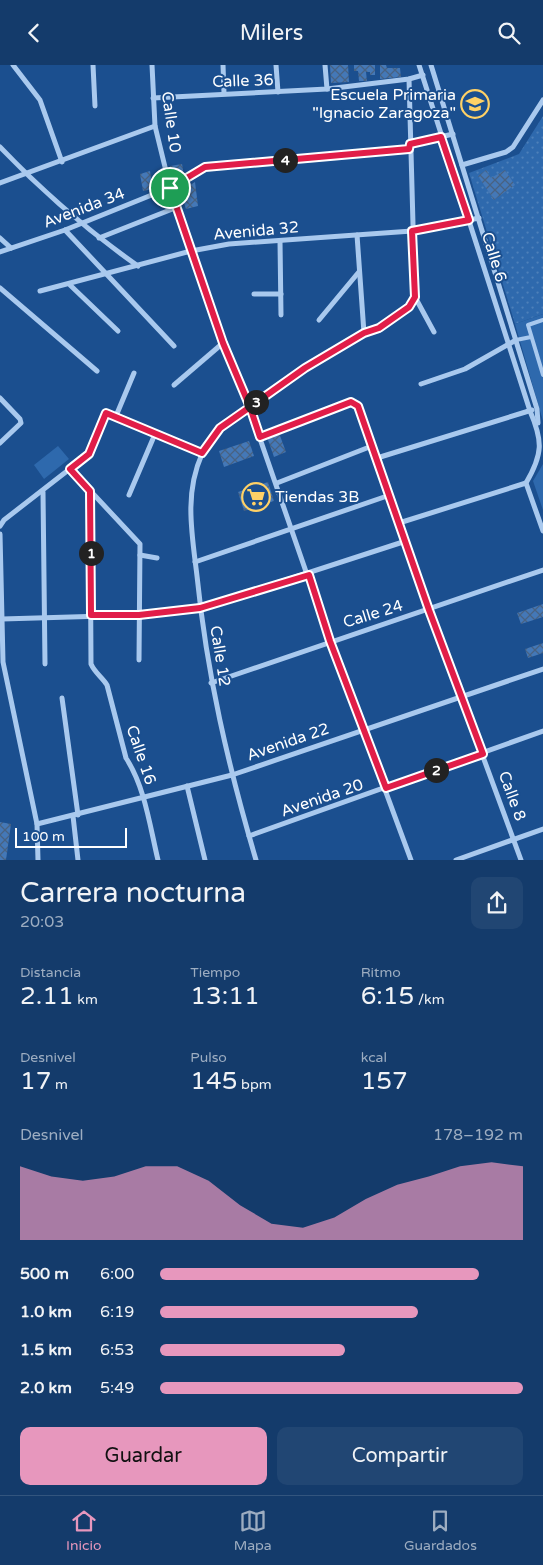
<!DOCTYPE html>
<html lang="es">
<head>
<meta charset="utf-8">
<style>
  :root { --surface:#143b6b; --page:#214673; --text:#f1f3f6; --muted:#9dadc1; --line:#33557e; --accent:#e797bd }
  body { margin:0; font-family:"Varela Round",sans-serif; background:var(--page); color:var(--text); height:100vh; display:flex; flex-direction:column; font-size:19px; white-space:nowrap }
  * { box-sizing:border-box; margin:0 }
  p { font-size:16px; color:var(--muted) }
  .icon { flex:none; width:28px; height:28px; fill:none; stroke:currentColor; stroke-width:2; stroke-linecap:round; stroke-linejoin:round }
  .map { position:relative; height:795px; overflow:hidden }
  .sheet { display:flex; flex-direction:column; background:var(--surface); flex:1 }
  .sheet>* { flex:none }
  .scale { position:absolute; left:15px; bottom:12px; width:112px; box-sizing:border-box; padding-left:5px; border:2px solid #fff; border-top:0; font-size:14px; line-height:18px; white-space:nowrap; color:#fff; -webkit-text-stroke:4px #1b4f8f; paint-order:stroke }
  .pin { position:absolute; display:grid; place-items:center; width:42px; height:42px; color:#fff; margin:-21px; border:2px solid #fff; border-radius:50%; box-shadow:0 1px 5px #0007 }
  .km { position:absolute; width:25px; height:25px; margin:-12px; border-radius:50%; background:#222; color:#fff; font-size:14px; line-height:25px; text-align:center }
  .round { display:grid; place-items:center; flex:none; width:52px; height:52px; border-radius:10px; background:var(--page) }
  .summary { display:flex; align-items:center; justify-content:space-between; height:85px; padding:0 20px }
  h1 { font-size:28px; font-weight:600; line-height:38px }
  .metrics { display:grid; grid-template-columns:repeat(3,1fr); gap:8px; height:85px; padding:5px 20px }
  .metrics div { display:grid; align-content:center }
  .metrics b { font-size:25px; font-weight:600 }
  .metrics small { font-size:14px; font-weight:400 }
  .metrics p { font-size:14px }
  .chart { height:140px; padding:10px 20px }
  .chart p { display:flex; justify-content:space-between }
  .chart svg { width:100%; height:90px; margin-top:5px; fill:var(--accent); opacity:.7 }
  .action { display:flex; gap:10px; margin-top:auto; padding:10px 20px }
  .action a { flex:1; height:58px; border-radius:10px; background:var(--accent); color:#111; font-size:20px; font-weight:600; line-height:58px; text-align:center }
  .action a+a { background:var(--page); color:var(--text) }
  ul { padding:0 20px; list-style:none; font-size:16px }
  li { display:grid; grid-template-columns:80px 60px 1fr; align-items:center; height:38px }
  li i { height:12px; border-radius:6px; background:var(--accent) }
  header { display:flex; justify-content:space-between; align-items:center; height:65px; padding:0 20px; background:var(--surface); font-size:22px; font-weight:600 }
  .tab-bar { display:flex; justify-content:space-around; align-items:center; height:70px; border-top:1px solid var(--line); background:var(--surface); font-size:14px; color:var(--muted) }
  .tab-bar a { display:grid; justify-items:center; gap:2px }
  .tab-bar .on { color:var(--accent) }
  .map>svg:first-child { display:block }
</style>
</head>
<body>
<header><svg class="icon" aria-label="back" viewBox="0 0 24 24"><path d="M15 5l-7 7 7 7"/></svg>Milers<svg class="icon" aria-label="search" viewBox="0 0 24 24"><circle cx="10" cy="10" r="6"/><path d="M15 15l6 6"/></svg></header>
<div class="map">
<svg width="543" height="795" viewBox="0 0 543 795">
  <defs>
    <pattern id="park-dots" width="8" height="8" patternUnits="userSpaceOnUse" patternTransform="scale(1.25)"><rect width="8" height="8" fill="#2e69ad"/><path d="M2 2h.1M6 6h.1" fill="none" stroke="#4d80b9" stroke-width="1.8" stroke-linecap="round"/></pattern>
    <pattern id="building-cross-hatch" width="8" height="8" patternUnits="userSpaceOnUse" patternTransform="scale(1.25)"><rect width="8" height="8" fill="#4478b7"/><path d="M0 0l8 8M0 8l8-8" fill="none" stroke="#486282"/></pattern>
  </defs>
  <rect width="100%" height="100%" fill="#1b4f8f"/>
  <path fill="url(#park-dots)" d="M543,51V249L515,259L469,108L519,89Z"/>
  <g fill="#2e69ad">
    <path d="M543,249V356L515,259Z"/>
    <path d="M58,381L69,394L44,414L34,400Z"/>
    <path d="M543,399V445L533,416Z"/>
  </g>
  <g fill="url(#building-cross-hatch)">
    <path d="M330,0H348L349,17L331,18Z"/>
    <path d="M354,0H375V10H370V7H366L367,16H359L358,6H354Z"/>
    <path d="M380,0H386L387,3H400L401,12L380,14Z"/>
    <path d="M182,99L184,110L177,114L172,111L170,101Z"/>
    <path d="M486,105L491,113L505,105L515,120L494,135L478,111Z"/>
    <path d="M150,106L153,124L143,126L140,109Z"/>
    <path d="M195,117L198,141L186,144L180,126Z"/>
    <path d="M279,368L286,387L274,392L267,372Z"/>
    <path d="M249,376L254,391L224,402L219,386Z"/>
    <path d="M268,417L274,436L244,446L238,427Z"/>
    <path d="M543,539V552L521,559L517,548Z"/>
    <path d="M543,578V588L528,593L525,584Z"/>
    <path d="M0,757L11,759L6,795H0Z"/>
  </g>
  <g fill="none" stroke-linecap="round" stroke-linejoin="round">
    <g stroke="#a9c9ee" stroke-width="4">
      <path d="M543,255L528,260L543,310"/>
      <path d="M516,275L531,272"/>
    </g>
    <g stroke="#a9c9ee" stroke-width="5">
      <path d="M13,0L40,35L62,97"/>
      <path d="M93,0L95,41"/>
      <path d="M152,0L155,61L175,143L223,278L249,342L330,576L411,795"/>
      <path d="M223,0L224,28"/>
      <path d="M276,0L278,27"/>
      <path d="M325,0L327,24"/>
      <path d="M419,0L530,346C543,376 543,389 526,418L543,466"/>
      <path d="M431,0L537,344L538,358"/>
      <path d="M409,14L415,232L434,267"/>
      <path d="M153,33L327,24L409,14L423,10"/>
      <path d="M410,79L453,69"/>
      <path d="M0,82C42,126 88,166 138,201"/>
      <path d="M462,100L506,87L513,82L543,35"/>
      <path d="M0,118L155,61"/>
      <path d="M65,165L174,281"/>
      <path d="M357,170L364,268"/>
      <path d="M0,173L11,183"/>
      <path d="M99,173L175,143"/>
      <path d="M280,176L281,250"/>
      <path d="M0,187L65,165L169,123L205,102L409,84"/>
      <path d="M70,220L118,266"/>
      <path d="M0,223L97,306"/>
      <path d="M40,226L191,186L229,179L412,166L479,153"/>
      <path d="M254,229H281"/>
      <path d="M319,255L358,208"/>
      <path d="M421,319L465,304L516,275"/>
      <path d="M174,320L223,278"/>
      <path d="M0,333L20,354L21,358L0,378"/>
      <path d="M116,351L134,308"/>
      <path d="M260,372L351,337L358,341L429,545L521,795"/>
      <path d="M377,393L532,345"/>
      <path d="M70,404L140,479L139,595"/>
      <path d="M277,418L372,381"/>
      <path d="M90,425L91,599C95,608 102,612 107,620L126,693C145,722 150,762 158,795"/>
      <path d="M43,427L45,599"/>
      <path d="M129,430L155,369"/>
      <path d="M399,458L526,418"/>
      <path d="M0,461L4,455L89,389L106,348L202,388"/>
      <path d="M0,469L3,597L37,759L38,795"/>
      <path d="M140,490L157,493"/>
      <path d="M195,497L390,430"/>
      <path d="M2,554L139,550L200,543L406,476"/>
      <path d="M211,618L543,505"/>
      <path d="M62,633L78,750"/>
      <path d="M187,721L205,795"/>
      <path d="M73,751L78,795"/>
      <path d="M37,759L232,710L543,604"/>
      <path d="M249,771L543,666"/>
      <path d="M256,795C228,700 207,610 197,511C192,469 184,429 202,389C218,355 269,328 300,307C319,293 340,282 361,270C366,266 373,266 378,263C392,257 409,245 415,232"/>
      <path d="M456,795L543,764"/>
    </g>
  </g>
  <g fill="none" stroke-linecap="round" stroke-linejoin="round">
    <defs>
      <path id="route" d="M170,123L223,278L250,342L220,363L202,388L106,348L89,389L70,404L90,426L91,550H139L200,543L309,510L330,576L386,723L483,689L429,545L358,341L351,337L260,372L250,342L305,303L364,268L379,263L409,242L415,232L412,166L469,155L441,72L410,79L409,84L205,102L170,123"/>
    </defs>
    <use href="#route" stroke="#fff" stroke-width="10"/>
    <use href="#route" stroke="#e11d48" stroke-width="6"/>
  </g>
  <defs>
    <symbol id="school-ring" viewBox="-11 -11 22 22"><circle r="9.5" fill="#1b4f8f" stroke="#ffd166" stroke-width="1.5"/><path d="M0-5L7-2L0 1L-7-2ZM-4 1L0 2.5L4 1V4Q0 6-4 4Z" fill="#ffd166"/></symbol>
    <symbol id="supermarket-ring" viewBox="-11 -11 22 22"><circle r="9.5" fill="#1b4f8f" stroke="#ffd166" stroke-width="1.5"/><path d="M-6-5.5h2.5l.6 2H6L4.5 2H-2.5L-4.4-4H-6ZM-1.5 3.2a1.3 1.3 0 1 0 .1 0ZM3 3.2a1.3 1.3 0 1 0 .1 0Z" fill="#ffd166"/></symbol>
  </defs>
  <g fill-rule="evenodd">
    <use href="#school-ring" x="459" y="23" width="32" height="32"/>
    <use href="#supermarket-ring" x="240" y="416" width="32" height="32"/>
  </g>
  <g text-anchor="middle" dominant-baseline="central" stroke-width="4" stroke-linejoin="round" paint-order="stroke">
    <g font-size="16" fill="#fff" stroke="#1b4f8f">
      <text transform="translate(243 16) rotate(-2)">Calle 36</text>
      <text transform="translate(171 57) rotate(82)">Calle 10</text>
      <text transform="translate(84 143) rotate(-21)">Avenida 34</text>
      <text transform="translate(256 166) rotate(-5)">Avenida 32</text>
      <text transform="translate(494 192) rotate(73)">Calle 6</text>
      <text transform="translate(373 549) rotate(-17)">Calle 24</text>
      <text transform="translate(220 591) rotate(81)">Calle 12</text>
      <text transform="translate(288 677) rotate(-19)">Avenida 22</text>
      <text transform="translate(141 690) rotate(71)">Calle 16</text>
      <text transform="translate(512 731) rotate(70)">Calle 8</text>
      <text transform="translate(322 733) rotate(-19)">Avenida 20</text>
    </g>
    <g font-size="16" fill="#fff" stroke="#1b4f8f" text-anchor="end">
      <text x="456" y="30">Escuela Primaria<tspan x="456" dy="18">"Ignacio Zaragoza"</tspan></text>
      <text x="275" y="432" text-anchor="start">Tiendas 3B</text>
    </g>
  </g>
</svg>
<div class="scale">100 m</div>
<div class="pin" style="left:170px;top:123px;background:#1e9e55"><svg class="icon" aria-label="arrive" viewBox="0 0 24 24"><path d="M6 21V4h12l-3 4 3 4H6"/></svg></div>
<b class="km" style="left:91px;top:488px">1</b>
<b class="km" style="left:436px;top:705px">2</b>
<b class="km" style="left:256px;top:337px">3</b>
<b class="km" style="left:285px;top:95px">4</b>
</div>
<section class="sheet">
<div class="summary"><div><h1>Carrera nocturna</h1><p>20:03</p></div><a class="round"><svg class="icon" aria-label="share" viewBox="0 0 24 24"><path d="M12 15V3M7 8l5-5 5 5M5 13v7h14v-7"/></svg></a></div>
<div class="metrics">
<div><p>Distancia</p><b>2.11<small> km</small></b></div>
<div><p>Tiempo</p><b>13:11</b></div>
<div><p>Ritmo</p><b>6:15<small> /km</small></b></div>
</div>
<div class="metrics">
<div><p>Desnivel</p><b>17<small> m</small></b></div>
<div><p>Pulso</p><b>145<small> bpm</small></b></div>
<div><p>kcal</p><b>157</b></div>
</div>
<div class="chart"><p><span>Desnivel</span>178–192 m</p>
<svg viewBox="0 0 160 44" preserveAspectRatio="none"><path d="M0 44V8L10 13L20 15L30 13L40 8L50 8L60 15L70 27L80 36L90 38L100 33L110 24L120 17L130 13L140 8L150 6L160 8V44z"/></svg>
</div>
<ul>
<li><b>500 m</b>6:00<i style="width:88%"></i></li>
<li><b>1.0 km</b>6:19<i style="width:71%"></i></li>
<li><b>1.5 km</b>6:53<i style="width:51%"></i></li>
<li><b>2.0 km</b>5:49<i style="width:100%"></i></li>
</ul>
<div class="action"><a>Guardar</a><a>Compartir</a></div>
</section>
<nav class="tab-bar">
<a class="on"><svg class="icon" aria-label="home" viewBox="0 0 24 24"><path d="M3 11l9-7 9 7M6 9v11h12V9"/></svg>Inicio</a>
<a><svg class="icon" aria-label="map" viewBox="0 0 24 24"><path d="M3 6l6-2 6 2 6-2v14l-6 2-6-2-6 2zM9 4v14M15 6v14"/></svg>Mapa</a>
<a><svg class="icon" aria-label="saved" viewBox="0 0 24 24"><path d="M7 4h10v16l-5-4-5 4z"/></svg>Guardados</a>
</nav>
</body>
</html>
